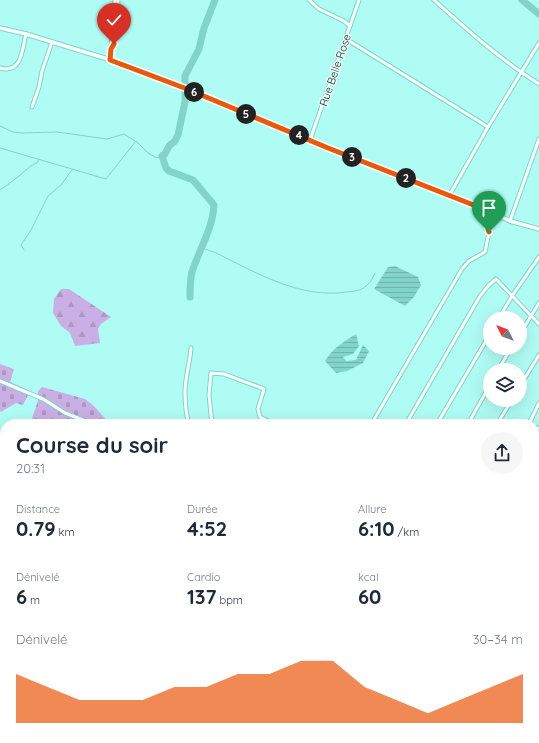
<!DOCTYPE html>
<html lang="fr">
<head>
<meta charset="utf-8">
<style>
  :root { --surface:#fff; --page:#f6f6f7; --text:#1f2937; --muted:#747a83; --accent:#ea580c }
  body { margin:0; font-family:Quicksand,sans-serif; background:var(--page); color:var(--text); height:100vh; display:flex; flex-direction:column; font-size:15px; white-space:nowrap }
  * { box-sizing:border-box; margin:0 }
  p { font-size:13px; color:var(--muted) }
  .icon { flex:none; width:22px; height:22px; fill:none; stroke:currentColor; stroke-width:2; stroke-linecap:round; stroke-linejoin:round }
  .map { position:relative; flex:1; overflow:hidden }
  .panel { position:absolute; left:0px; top:419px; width:539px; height:324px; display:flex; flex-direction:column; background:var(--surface); border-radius:16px 16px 0 0; box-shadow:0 4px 16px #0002 }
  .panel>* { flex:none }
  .needle { width:26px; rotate:312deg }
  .buttons { position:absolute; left:483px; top:311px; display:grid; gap:8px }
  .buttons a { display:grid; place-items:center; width:44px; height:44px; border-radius:50%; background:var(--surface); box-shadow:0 4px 16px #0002; font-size:20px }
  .pin { position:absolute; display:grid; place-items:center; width:34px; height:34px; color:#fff; margin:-41px -17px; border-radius:50% 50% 50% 0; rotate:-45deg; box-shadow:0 0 4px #0007 }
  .pin .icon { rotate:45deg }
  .km { position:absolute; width:20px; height:20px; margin:-10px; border-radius:50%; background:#222; color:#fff; font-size:11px; line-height:20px; text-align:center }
  .round { display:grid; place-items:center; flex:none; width:42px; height:42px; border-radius:21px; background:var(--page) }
  .overview { display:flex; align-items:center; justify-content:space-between; height:68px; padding:0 16px }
  h1 { font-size:22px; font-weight:700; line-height:30px }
  .stats { display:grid; grid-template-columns:repeat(3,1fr); gap:6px; height:68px; padding:4px 16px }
  .stats div { display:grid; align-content:center }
  .stats b { font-size:20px; font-weight:700 }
  .stats small { font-size:11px; font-weight:400 }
  .stats p { font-size:11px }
  .chart { height:112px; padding:8px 16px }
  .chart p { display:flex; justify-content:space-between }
  .chart svg { width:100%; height:72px; margin-top:4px; fill:var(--accent); opacity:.7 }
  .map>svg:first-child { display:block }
</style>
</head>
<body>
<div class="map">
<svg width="539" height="743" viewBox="0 0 539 743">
  <defs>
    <pattern id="forest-firs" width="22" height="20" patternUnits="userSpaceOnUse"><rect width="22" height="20" fill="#caafe5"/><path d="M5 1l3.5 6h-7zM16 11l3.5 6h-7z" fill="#ac97c4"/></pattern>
    <pattern id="cemetery-stones" width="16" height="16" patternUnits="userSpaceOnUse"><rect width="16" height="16" fill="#caafe5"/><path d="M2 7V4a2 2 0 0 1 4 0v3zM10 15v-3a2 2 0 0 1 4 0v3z" fill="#ac97c4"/></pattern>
    <pattern id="water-rules" width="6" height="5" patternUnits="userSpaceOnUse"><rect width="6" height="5" fill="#82d3ca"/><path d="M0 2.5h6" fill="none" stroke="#6fb5ae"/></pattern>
  </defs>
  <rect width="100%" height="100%" fill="#affcf4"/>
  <path fill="url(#forest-firs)" d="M61,289H69L111,317L101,324L98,329L100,343L75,346L70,333L61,326L53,313L54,299Z"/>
  <g fill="url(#cemetery-stones)">
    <path d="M0,364L14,369L10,382L30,391L23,405L16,403L1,412L0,411Z"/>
    <path d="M42,387L85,399L93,405L110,424H30L38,401V391Z"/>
  </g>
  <g fill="url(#water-rules)">
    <path d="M395,266L418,277L421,285L414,297L405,306L374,289L388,267Z"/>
    <path d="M356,334L359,346L353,354L343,357L346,361L356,360L363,345L369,351L363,363L347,371L336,373L325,361C333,348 343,342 356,334Z"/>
  </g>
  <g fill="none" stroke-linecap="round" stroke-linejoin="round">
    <g stroke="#82d3ca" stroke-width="1">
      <path d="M0,126L13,132L21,133L57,132L107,139L124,134L135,141"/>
      <path d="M0,148L106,179L136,141L148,153L157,158L162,156"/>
      <path d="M0,190C9,184 18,177 26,170C30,167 31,165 37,163L39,159"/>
      <path d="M202,248L214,252C255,272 299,299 347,292C355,291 361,291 367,285C371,282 373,277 375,273"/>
      <path d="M24,250L21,245L31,230L48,196L62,184L71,171L74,169"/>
    </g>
    <g stroke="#82d3ca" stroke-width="7">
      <path d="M522,0L539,14"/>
      <path d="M190,297C190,288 190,280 192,272C199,250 213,228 214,205L193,180L169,171L166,168L162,156L165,154L169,146L175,141L178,135L185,102V76L199,49L204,28L215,0"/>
    </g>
    <defs>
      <g id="minor">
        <path d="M309,0L319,9L344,21L350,26"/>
        <path d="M434,0C467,30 501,60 539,84"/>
        <path d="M346,39L488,127"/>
        <path d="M112,47L114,44L118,0"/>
        <path d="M110,60L115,0"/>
        <path d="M0,68C22,74 22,50 26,34"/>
        <path d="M32,107L39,87L42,71L52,42"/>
        <path d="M310,140L359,0"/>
        <path d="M449,196L488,127L539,43"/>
        <path d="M510,221L539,139"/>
        <path d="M499,318L512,296L539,257"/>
        <path d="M520,334L539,303"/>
        <path d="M498,370L511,348"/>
        <path d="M0,381L43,399L65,413L93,424"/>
        <path d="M520,386L539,355"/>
        <path d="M407,422L480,296L488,286L496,279L539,324"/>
        <path d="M372,423L462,269L469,261L485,252L489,232L488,229L493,213"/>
        <path d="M189,424C186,414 185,403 185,392C185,377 190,363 191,348"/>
        <path d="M212,424L209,395L211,373L224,374L264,389L258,409L260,417L268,421V424"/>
        <path d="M357,424L407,422L414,424"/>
        <path d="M423,424L428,423L438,424"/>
        <path d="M437,424L490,334"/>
        <path d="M468,424L490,385"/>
        <path d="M497,424L512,400"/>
        <path d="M529,424L539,403"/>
        <path d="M534,428H539"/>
        <path d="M534,503L539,504"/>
        <path d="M534,569L539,570"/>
        <path d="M534,685H539"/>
        <path d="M384,743L387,738"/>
      </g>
      <path id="tertiary" d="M0,28L26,34L114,61L187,89L328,147L493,213L510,221L539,229"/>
    </defs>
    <use href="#minor" stroke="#73d8ce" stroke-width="5"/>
    <use href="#tertiary" stroke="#73d8ce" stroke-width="5.5"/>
    <use href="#minor" stroke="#fff" stroke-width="3"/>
    <use href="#tertiary" stroke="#fff" stroke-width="3.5"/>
  </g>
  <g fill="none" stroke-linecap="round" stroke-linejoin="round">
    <defs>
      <path id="route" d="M114,44L111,49L110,60L187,89L328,148L494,213L488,229L489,232"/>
    </defs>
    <use href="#route" stroke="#fff" stroke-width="8"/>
    <use href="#route" stroke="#ea580c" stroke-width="5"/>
  </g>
  <g text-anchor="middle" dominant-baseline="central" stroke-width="3" stroke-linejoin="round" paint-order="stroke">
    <g font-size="11" fill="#082a27" stroke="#ebfdfa">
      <text transform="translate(335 70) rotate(-71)">Rue Belle Rose</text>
    </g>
  </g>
</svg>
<div class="buttons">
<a><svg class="needle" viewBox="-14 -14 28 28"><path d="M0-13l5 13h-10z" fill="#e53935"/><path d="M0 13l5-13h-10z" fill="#747a83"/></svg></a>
<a><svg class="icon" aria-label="layers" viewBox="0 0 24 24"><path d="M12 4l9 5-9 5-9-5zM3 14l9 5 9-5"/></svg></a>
</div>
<div class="pin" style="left:489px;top:232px;background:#1e9e55"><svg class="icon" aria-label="arrive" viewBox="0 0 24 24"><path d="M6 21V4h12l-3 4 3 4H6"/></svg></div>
<div class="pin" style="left:114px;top:44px;background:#d93025"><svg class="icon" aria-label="check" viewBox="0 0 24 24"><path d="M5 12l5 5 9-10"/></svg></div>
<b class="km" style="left:406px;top:178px">2</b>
<b class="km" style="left:352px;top:157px">3</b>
<b class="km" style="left:299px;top:135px">4</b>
<b class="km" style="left:246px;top:114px">5</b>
<b class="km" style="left:194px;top:92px">6</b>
<section class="panel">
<div class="overview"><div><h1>Course du soir</h1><p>20:31</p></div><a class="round"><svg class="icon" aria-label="share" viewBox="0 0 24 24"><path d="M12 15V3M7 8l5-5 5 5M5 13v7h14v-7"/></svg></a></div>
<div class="stats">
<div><p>Distance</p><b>0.79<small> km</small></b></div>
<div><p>Durée</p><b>4:52</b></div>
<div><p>Allure</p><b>6:10<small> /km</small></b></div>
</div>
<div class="stats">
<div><p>Dénivelé</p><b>6<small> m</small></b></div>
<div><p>Cardio</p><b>137<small> bpm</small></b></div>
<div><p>kcal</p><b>60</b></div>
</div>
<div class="chart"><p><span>Dénivelé</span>30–34 m</p>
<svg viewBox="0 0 160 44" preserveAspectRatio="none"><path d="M0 44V14L10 22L20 30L30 30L40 30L50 22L60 22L70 14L80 14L90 6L100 6L110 22L120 30L130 38L140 30L150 22L160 14V44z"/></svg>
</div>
</section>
</div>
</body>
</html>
